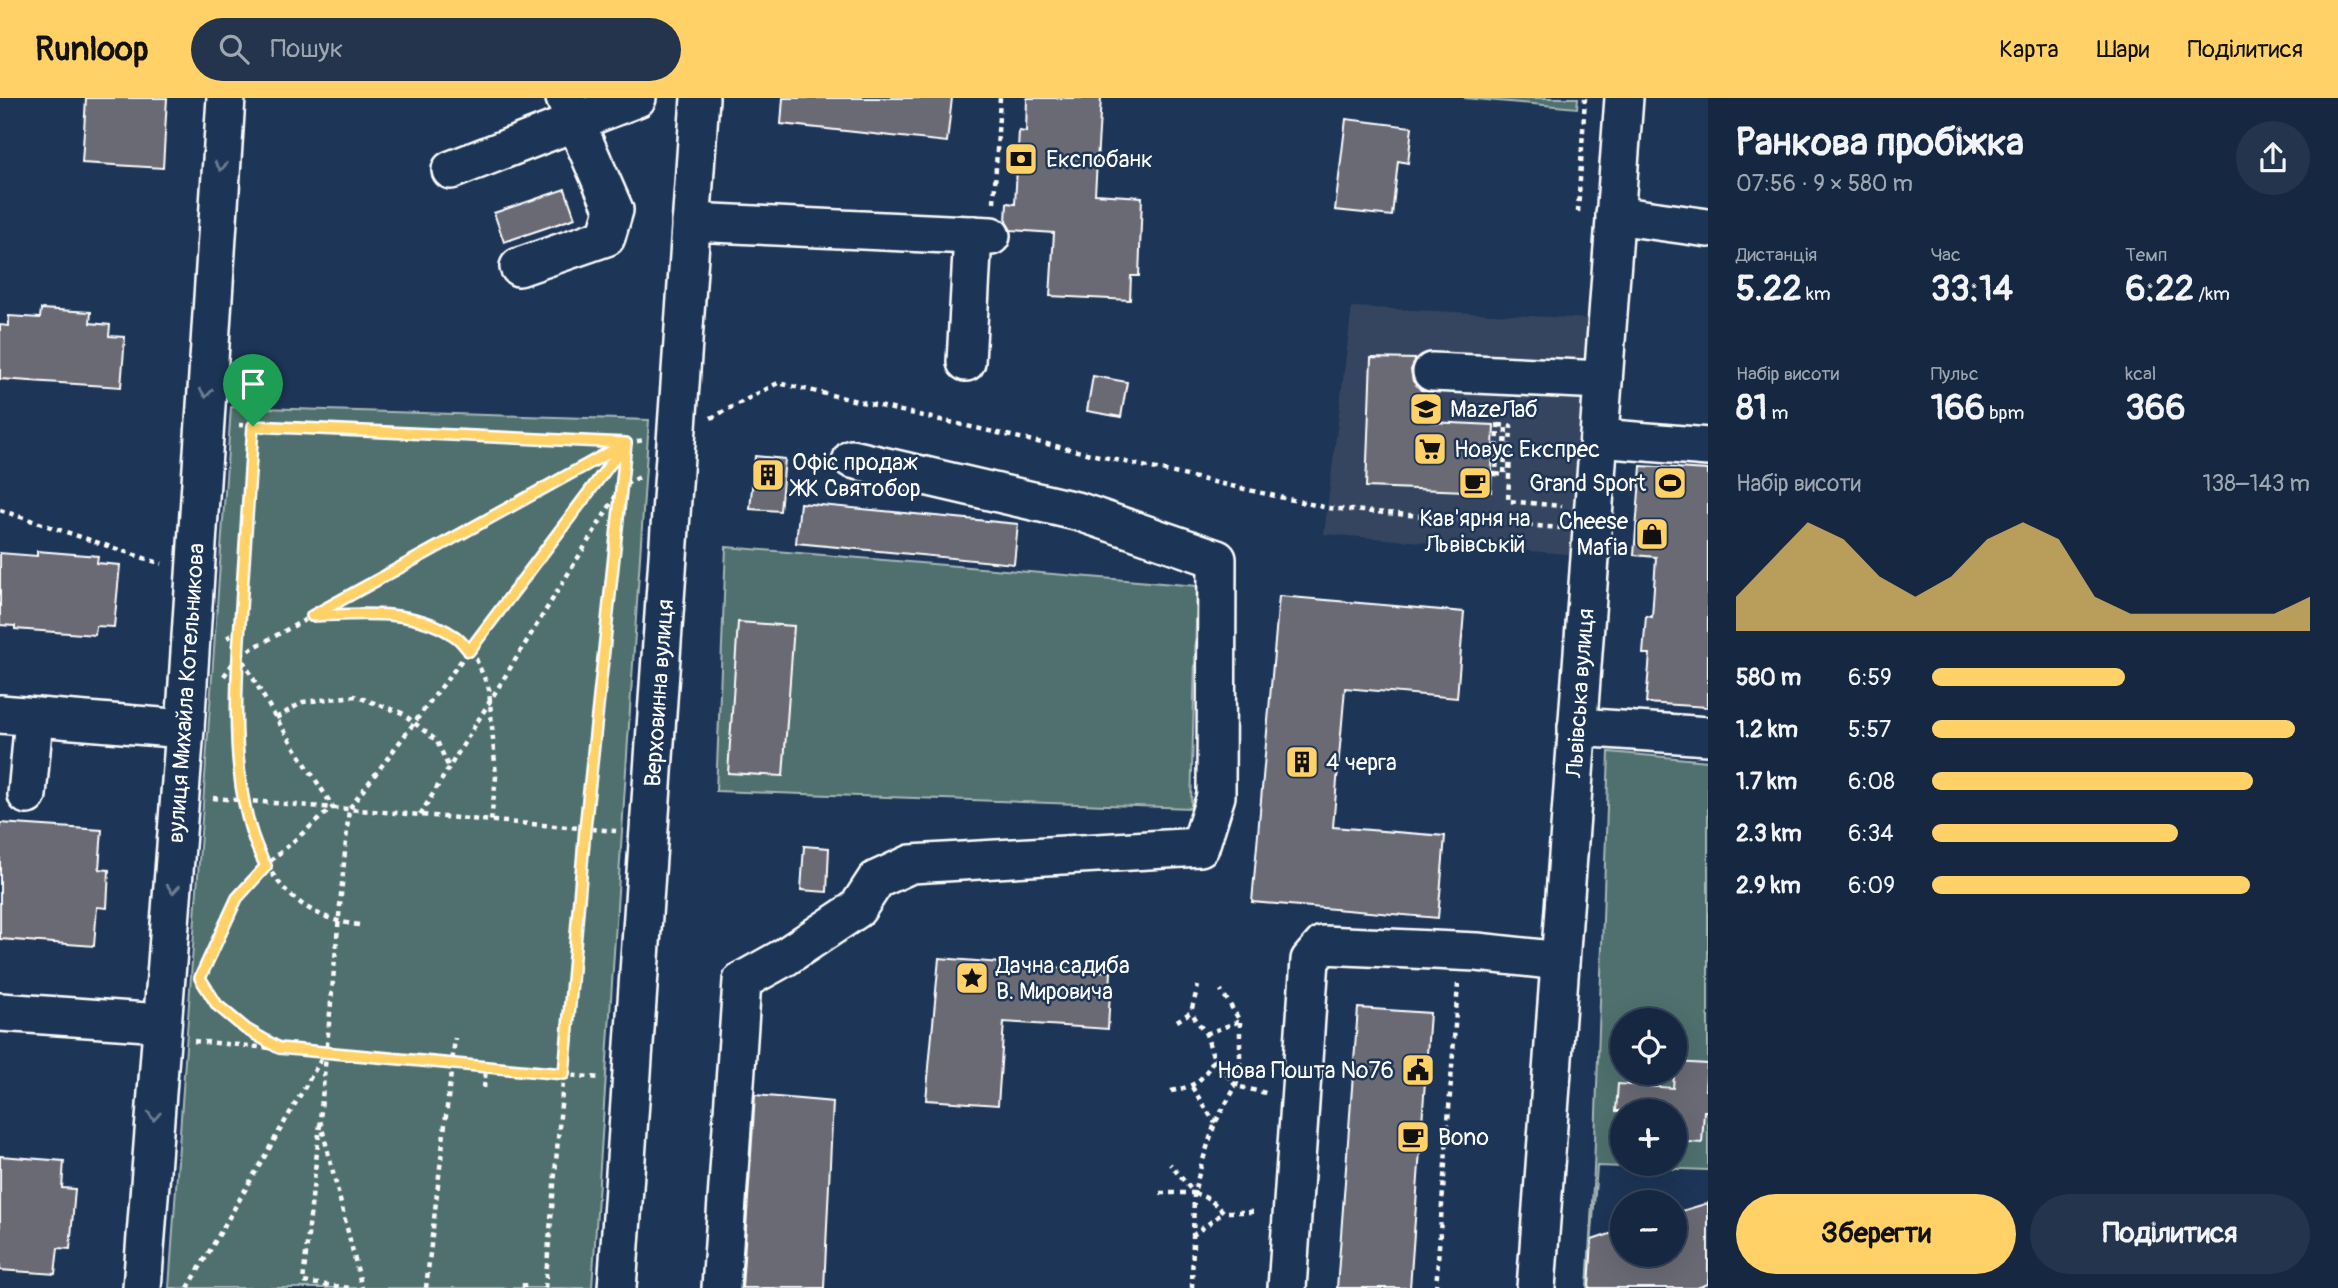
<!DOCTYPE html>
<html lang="uk">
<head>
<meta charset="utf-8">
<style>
  :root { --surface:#162841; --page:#23344c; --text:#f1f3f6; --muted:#9ea6b1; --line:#35445a; --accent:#ffd166 }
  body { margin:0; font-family:Pangolin,sans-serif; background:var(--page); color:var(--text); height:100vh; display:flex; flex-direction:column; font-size:26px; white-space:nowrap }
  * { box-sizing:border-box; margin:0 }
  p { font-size:23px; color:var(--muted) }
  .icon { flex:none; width:38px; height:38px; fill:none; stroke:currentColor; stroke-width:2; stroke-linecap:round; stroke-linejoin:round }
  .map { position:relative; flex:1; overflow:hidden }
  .drawer { display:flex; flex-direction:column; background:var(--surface); width:630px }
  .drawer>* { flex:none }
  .tools { position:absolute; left:1610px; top:910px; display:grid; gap:14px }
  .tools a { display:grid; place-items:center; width:77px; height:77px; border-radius:50%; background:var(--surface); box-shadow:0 7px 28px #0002,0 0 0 2px var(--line); font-size:35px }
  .pin { position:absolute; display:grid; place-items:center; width:60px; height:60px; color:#fff; margin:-72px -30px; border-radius:50% 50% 50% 0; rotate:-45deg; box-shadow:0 0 7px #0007 }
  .pin .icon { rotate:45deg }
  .round { display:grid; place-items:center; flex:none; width:74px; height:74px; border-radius:37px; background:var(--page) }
  .summary { display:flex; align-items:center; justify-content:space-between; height:119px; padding:0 28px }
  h1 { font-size:38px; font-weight:800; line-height:52px }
  .metrics { display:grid; grid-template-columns:repeat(3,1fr); gap:10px; height:119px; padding:7px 28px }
  .metrics div { display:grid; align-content:center }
  .metrics b { font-size:35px; font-weight:800 }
  .metrics small { font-size:19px; font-weight:400 }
  .metrics p { font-size:19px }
  .chart { height:196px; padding:14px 28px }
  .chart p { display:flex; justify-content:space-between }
  .chart svg { width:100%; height:126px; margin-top:7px; fill:var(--accent); opacity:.7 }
  .primary-button { display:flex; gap:14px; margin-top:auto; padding:14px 28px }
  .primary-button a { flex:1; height:80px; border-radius:42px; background:var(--accent); color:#111; font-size:28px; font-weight:800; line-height:80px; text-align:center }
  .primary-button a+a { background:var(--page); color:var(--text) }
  ul { padding:0 28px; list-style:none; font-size:23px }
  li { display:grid; grid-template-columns:112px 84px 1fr; align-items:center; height:52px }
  li i { height:18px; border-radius:9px; background:var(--accent) }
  header { display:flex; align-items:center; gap:42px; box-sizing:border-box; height:98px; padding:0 35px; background:var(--accent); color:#111 }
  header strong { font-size:33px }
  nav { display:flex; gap:38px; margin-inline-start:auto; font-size:24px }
  .search { width:490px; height:63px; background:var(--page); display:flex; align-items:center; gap:18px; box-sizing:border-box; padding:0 24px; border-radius:38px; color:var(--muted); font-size:26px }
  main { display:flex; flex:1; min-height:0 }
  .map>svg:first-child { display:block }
</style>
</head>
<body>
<header>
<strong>Runloop</strong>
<div class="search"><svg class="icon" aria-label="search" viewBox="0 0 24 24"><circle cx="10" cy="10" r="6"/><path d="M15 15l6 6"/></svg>Пошук</div>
<nav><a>Карта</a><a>Шари</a><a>Поділитися</a></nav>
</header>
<main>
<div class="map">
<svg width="1708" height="1190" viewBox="0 0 1708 1190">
  <rect width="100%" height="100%" fill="#1d3557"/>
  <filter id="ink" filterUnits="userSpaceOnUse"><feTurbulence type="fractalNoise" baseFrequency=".0143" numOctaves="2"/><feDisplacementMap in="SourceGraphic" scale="14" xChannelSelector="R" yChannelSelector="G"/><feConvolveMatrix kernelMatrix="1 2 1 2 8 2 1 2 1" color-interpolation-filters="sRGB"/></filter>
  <g filter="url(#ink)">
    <path fill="#344560" d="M1352,209L1594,221L1578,457L1324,436Z"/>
    <g fill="#506f6e" stroke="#a8b7b6" stroke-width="2" fill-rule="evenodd">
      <path d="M1464,0H1578L1577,10Z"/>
      <path d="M231,309L649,322L592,1190H169Z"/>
      <path d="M726,449L1197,488L1191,710L716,693Z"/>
      <path d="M1609,654L1708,663V1072L1597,1068L1588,1190H1587L1594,1071ZM1622,922H1675V975H1622ZM1622,1013H1675V1066H1622Z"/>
    </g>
    <g fill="#6a6a74" stroke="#fff" stroke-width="2">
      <path d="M86,0H167L163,70L82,65Z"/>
      <path d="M783,0H952L947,44L781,26Z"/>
      <path d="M1027,0H1101L1095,96L1142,99L1139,178H1131L1130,202L1050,198L1054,135L1011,132L1006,124L1007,105L1015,106L1019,33L1026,34Z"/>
      <path d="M1346,21L1412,29L1408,65L1398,63L1392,118L1335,112Z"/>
      <path d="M565,91L575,120L504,144L494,115Z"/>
      <path d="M41,211L91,214L90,225L110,227L109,238L125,239L121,289L0,281V227L9,228V218L40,220Z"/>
      <path d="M1371,260L1416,261L1411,272L1413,283L1421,292L1432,295L1431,324L1494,327L1491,394L1366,389Z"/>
      <path d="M1093,278L1127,284L1121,319L1087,313Z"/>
      <path d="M755,358L785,361L780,413L750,411Z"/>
      <path d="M1641,368L1708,372V609L1646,605L1650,556H1643L1646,518L1652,519L1656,459L1634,457Z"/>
      <path d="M800,405L1018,426L1014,466L796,445Z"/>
      <path d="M37,453L98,458L97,465L120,467L114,529L96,528L95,537L15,531V528L0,527V455L37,458Z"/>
      <path d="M1279,498L1464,514L1457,600L1345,590L1333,729L1445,738L1438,820L1252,804Z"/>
      <path d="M738,524L794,528L783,678L728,675Z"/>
      <path d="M0,725L102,732L99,771L109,772L107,810L97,809L94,848L0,841Z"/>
      <path d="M804,748L829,750L827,794L801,792Z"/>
      <path d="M939,860L1111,874L1108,931L1004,924L998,1007L926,1002Z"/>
      <path d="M1358,910L1430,915L1410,1190H1337Z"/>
      <path d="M1675,964L1707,966L1705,992H1708V1013H1704L1702,1045L1675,1043V1013H1616L1618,986L1673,990Z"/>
      <path d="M755,997L833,1004L824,1190H742Z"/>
      <path d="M0,1058L64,1063L62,1090L75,1091L70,1151L58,1150L55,1176L0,1172Z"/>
      <path d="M1708,1105V1186L1697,1190H1589L1592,1142L1622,1132V1157H1675V1115Z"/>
    </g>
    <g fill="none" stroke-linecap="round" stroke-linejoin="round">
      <defs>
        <g id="minor">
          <path d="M451,72L637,0"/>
          <path d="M1615,117L1708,130"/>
          <path d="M691,124L991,138"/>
          <path d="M519,169L606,139L614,112L565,0"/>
          <path d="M966,264L973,137"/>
          <path d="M1432,274L1603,282"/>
          <path d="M1599,340L1708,349"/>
          <path d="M0,616L185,631"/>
          <path d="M1577,629L1708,638"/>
          <path d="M27,697L34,620"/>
          <path d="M0,914L162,925"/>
          <path d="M142,1190L185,631L226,0"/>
          <path d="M617,1190L700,0"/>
          <path d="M721,1190L742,883L785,859L857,811L876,782L911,766L1200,749L1216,698L1217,461L1080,414L852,361"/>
          <path d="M1287,1190L1310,862L1323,847L1477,854L1560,863"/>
          <path d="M1536,1190L1624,0"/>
        </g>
      </defs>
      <use href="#minor" stroke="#fff" stroke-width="42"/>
      <g stroke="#fff" stroke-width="4.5" stroke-dasharray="5 5" stroke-linecap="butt">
        <path d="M994,104L1000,0"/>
        <path d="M1578,114L1585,0"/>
        <path d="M711,320L778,285L1328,410L1560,430"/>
        <path d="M239,327L626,345L349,711L320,1022L362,1190"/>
        <path d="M1499,327L1511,328L1508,403L1562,408"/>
        <path d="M1492,376H1496L1499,310"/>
        <path d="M1496,376L1504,377L1506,327"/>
        <path d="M0,412L162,466"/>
        <path d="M314,516L623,347"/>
        <path d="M224,578L238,558L253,328"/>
        <path d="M276,620L303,604L355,598L402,615L437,643L449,670"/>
        <path d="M213,700L616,733"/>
        <path d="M420,717L622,388L640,379"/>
        <path d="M359,827C231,811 234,656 238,558L312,518L374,515L427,524L455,538L476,561L489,591L496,679L491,723"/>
        <path d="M203,873L237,800L266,767L333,709L276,620L227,535"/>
        <path d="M201,881L217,907L246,931L276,949"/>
        <path d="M1177,923L1191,914L1198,888"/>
        <path d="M1206,936L1240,923"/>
        <path d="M194,943L600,980"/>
        <path d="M1214,961L1236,988L1266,995"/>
        <path d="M1192,989L1215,1025"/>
        <path d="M484,990L486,970"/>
        <path d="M1171,993C1196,988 1201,984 1214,961L1206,936L1191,914"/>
        <path d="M320,1026L303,1184L350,1190"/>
        <path d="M1160,1095H1194L1170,1066"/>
        <path d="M1194,1095L1209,1101L1224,1114H1258"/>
        <path d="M1192,1138L1224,1114"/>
        <path d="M188,1190L323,958"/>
        <path d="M426,1190L455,940"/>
        <path d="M524,1190V1182"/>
        <path d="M545,1190L585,731L626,345L644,342"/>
        <path d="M1192,1190L1194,1095L1201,1068L1215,1025L1236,988L1240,970V923L1221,892"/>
        <path d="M1436,1190L1458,886"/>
      </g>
      <use href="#minor" stroke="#1d3557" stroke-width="37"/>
    </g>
    <defs><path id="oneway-chevron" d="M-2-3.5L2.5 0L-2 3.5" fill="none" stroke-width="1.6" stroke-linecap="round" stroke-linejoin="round" transform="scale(1.75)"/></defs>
    <g stroke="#6c7c92">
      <use href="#oneway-chevron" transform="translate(221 68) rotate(94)"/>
      <use href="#oneway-chevron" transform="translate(206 295) rotate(94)"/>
      <use href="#oneway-chevron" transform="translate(173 791) rotate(95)"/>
      <use href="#oneway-chevron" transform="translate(154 1018) rotate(94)"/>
    </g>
  </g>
  <g fill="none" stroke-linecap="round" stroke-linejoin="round" filter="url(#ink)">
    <defs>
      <path id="route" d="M253,328C249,383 246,439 242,494C237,576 225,695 266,768L237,800L200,880L217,907L246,931L279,950L564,976L585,731L626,345L312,518C358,516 413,510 453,537C459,540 464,547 469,553L626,345L253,328"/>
    </defs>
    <use href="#route" stroke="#fff" stroke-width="14"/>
    <use href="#route" stroke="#ffd166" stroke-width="9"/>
  </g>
  <defs>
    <symbol id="bank-square" viewBox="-11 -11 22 22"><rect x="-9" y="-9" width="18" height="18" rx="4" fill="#ffd166" stroke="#1d3557"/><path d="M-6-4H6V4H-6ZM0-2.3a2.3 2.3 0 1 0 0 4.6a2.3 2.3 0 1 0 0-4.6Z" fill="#111"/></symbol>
    <symbol id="school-square" viewBox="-11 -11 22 22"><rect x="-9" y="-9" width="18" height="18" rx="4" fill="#ffd166" stroke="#1d3557"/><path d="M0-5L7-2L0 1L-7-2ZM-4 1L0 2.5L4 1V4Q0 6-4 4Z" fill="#111"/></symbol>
    <symbol id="supermarket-square" viewBox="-11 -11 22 22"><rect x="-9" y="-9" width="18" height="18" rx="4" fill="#ffd166" stroke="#1d3557"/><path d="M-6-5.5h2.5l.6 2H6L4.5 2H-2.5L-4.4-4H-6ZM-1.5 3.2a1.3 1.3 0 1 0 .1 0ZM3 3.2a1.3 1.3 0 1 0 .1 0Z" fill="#111"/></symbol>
    <symbol id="building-square" viewBox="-11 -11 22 22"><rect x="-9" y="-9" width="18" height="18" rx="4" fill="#ffd166" stroke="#1d3557"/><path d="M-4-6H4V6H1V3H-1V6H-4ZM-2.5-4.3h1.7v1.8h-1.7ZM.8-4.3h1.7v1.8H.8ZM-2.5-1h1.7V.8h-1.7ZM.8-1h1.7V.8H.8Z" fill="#111"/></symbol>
    <symbol id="cafe-square" viewBox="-11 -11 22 22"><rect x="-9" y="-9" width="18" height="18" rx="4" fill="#ffd166" stroke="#1d3557"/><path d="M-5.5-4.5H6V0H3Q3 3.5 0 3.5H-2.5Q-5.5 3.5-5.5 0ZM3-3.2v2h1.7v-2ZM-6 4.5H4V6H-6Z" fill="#111"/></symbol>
    <symbol id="stadium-square" viewBox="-11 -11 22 22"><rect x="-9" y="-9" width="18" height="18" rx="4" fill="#ffd166" stroke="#1d3557"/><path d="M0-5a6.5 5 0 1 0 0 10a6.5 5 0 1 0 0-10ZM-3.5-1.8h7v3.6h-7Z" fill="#111"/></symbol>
    <symbol id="shop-square" viewBox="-11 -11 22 22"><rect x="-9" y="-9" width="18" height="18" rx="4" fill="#ffd166" stroke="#1d3557"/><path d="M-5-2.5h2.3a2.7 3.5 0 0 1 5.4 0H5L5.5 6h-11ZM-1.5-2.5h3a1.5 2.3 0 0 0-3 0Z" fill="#111"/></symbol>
    <symbol id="sight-square" viewBox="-11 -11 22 22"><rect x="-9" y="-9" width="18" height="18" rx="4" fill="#ffd166" stroke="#1d3557"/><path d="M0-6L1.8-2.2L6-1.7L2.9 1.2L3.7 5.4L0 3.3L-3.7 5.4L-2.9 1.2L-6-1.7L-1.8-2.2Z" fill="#111"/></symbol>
    <symbol id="civic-square" viewBox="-11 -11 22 22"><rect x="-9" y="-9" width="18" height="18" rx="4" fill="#ffd166" stroke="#1d3557"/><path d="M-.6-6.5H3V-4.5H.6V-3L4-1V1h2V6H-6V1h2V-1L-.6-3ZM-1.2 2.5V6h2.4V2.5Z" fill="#111"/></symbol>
  </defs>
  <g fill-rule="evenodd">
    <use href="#bank-square" x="1002" y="42" width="38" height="38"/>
    <use href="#school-square" x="1407" y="292" width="38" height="38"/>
    <use href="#supermarket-square" x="1411" y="332" width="38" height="38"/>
    <use href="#building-square" x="749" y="358" width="38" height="38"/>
    <use href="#cafe-square" x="1456" y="366" width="38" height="38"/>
    <use href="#stadium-square" x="1651" y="366" width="38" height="38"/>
    <use href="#shop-square" x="1633" y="417" width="38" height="38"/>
    <use href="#building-square" x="1283" y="645" width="38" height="38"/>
    <use href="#sight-square" x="953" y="861" width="38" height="38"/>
    <use href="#civic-square" x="1399" y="953" width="38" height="38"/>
    <use href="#cafe-square" x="1394" y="1020" width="38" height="38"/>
  </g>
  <g text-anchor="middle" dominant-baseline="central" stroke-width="5" stroke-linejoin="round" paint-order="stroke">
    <g font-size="23" fill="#fff" stroke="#1d3557" text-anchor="start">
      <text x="1046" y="61">Експобанк</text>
      <text x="1450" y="311">MazeЛаб</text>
      <text x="1454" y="351">Новус Експрес</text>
      <text x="792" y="364">Офіс продаж<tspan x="792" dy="26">ЖК Святобор</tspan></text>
      <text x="1646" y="385" text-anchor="end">Grand Sport</text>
      <text x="1475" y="420" text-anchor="middle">Кав'ярня на<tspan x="1475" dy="26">Львівській</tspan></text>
      <text x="1628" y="423" text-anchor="end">Cheese<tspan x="1628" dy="26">Mafia</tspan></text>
      <text x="1326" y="664">4 черга</text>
      <text x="996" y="867">Дачна садиба<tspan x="996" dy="26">В. Мировича</tspan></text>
      <text x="1394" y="972" text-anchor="end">Нова Пошта №76</text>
      <text x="1438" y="1039">Bono</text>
    </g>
    <g font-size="23" fill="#fff" stroke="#1d3557">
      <text transform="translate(186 595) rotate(-86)">вулиця Михайла Котельникова</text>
      <text transform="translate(659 595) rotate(-86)">Верховинна вулиця</text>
      <text transform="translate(1580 595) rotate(-86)">Львівська вулиця</text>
    </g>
  </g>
</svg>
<div class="tools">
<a><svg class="icon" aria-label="locate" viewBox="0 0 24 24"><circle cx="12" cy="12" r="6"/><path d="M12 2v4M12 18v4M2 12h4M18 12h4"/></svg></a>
<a>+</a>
<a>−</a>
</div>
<div class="pin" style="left:253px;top:328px;background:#1e9e55"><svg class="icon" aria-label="arrive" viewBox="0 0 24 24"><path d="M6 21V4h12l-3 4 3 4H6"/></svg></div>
</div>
<section class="drawer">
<div class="summary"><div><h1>Ранкова пробіжка</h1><p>07:56 · 9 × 580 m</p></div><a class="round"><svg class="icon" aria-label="share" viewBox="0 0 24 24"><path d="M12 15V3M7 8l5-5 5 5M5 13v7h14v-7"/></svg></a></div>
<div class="metrics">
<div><p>Дистанція</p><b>5.22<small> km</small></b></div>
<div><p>Час</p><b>33:14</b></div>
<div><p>Темп</p><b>6:22<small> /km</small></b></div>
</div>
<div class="metrics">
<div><p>Набір висоти</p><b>81<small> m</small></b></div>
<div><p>Пульс</p><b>166<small> bpm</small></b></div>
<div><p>kcal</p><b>366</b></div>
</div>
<div class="chart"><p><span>Набір висоти</span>138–143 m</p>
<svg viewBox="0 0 160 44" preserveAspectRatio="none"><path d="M0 44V32L10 19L20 6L30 12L40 25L50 32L60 25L70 12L80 6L90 12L100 32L110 38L120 38L130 38L140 38L150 38L160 32V44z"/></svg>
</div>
<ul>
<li><b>580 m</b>6:59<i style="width:51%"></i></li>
<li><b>1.2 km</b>5:57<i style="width:96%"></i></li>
<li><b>1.7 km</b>6:08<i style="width:85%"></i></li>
<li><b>2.3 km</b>6:34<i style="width:65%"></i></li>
<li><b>2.9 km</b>6:09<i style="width:84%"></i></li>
</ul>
<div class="primary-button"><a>Зберегти</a><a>Поділитися</a></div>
</section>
</main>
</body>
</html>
